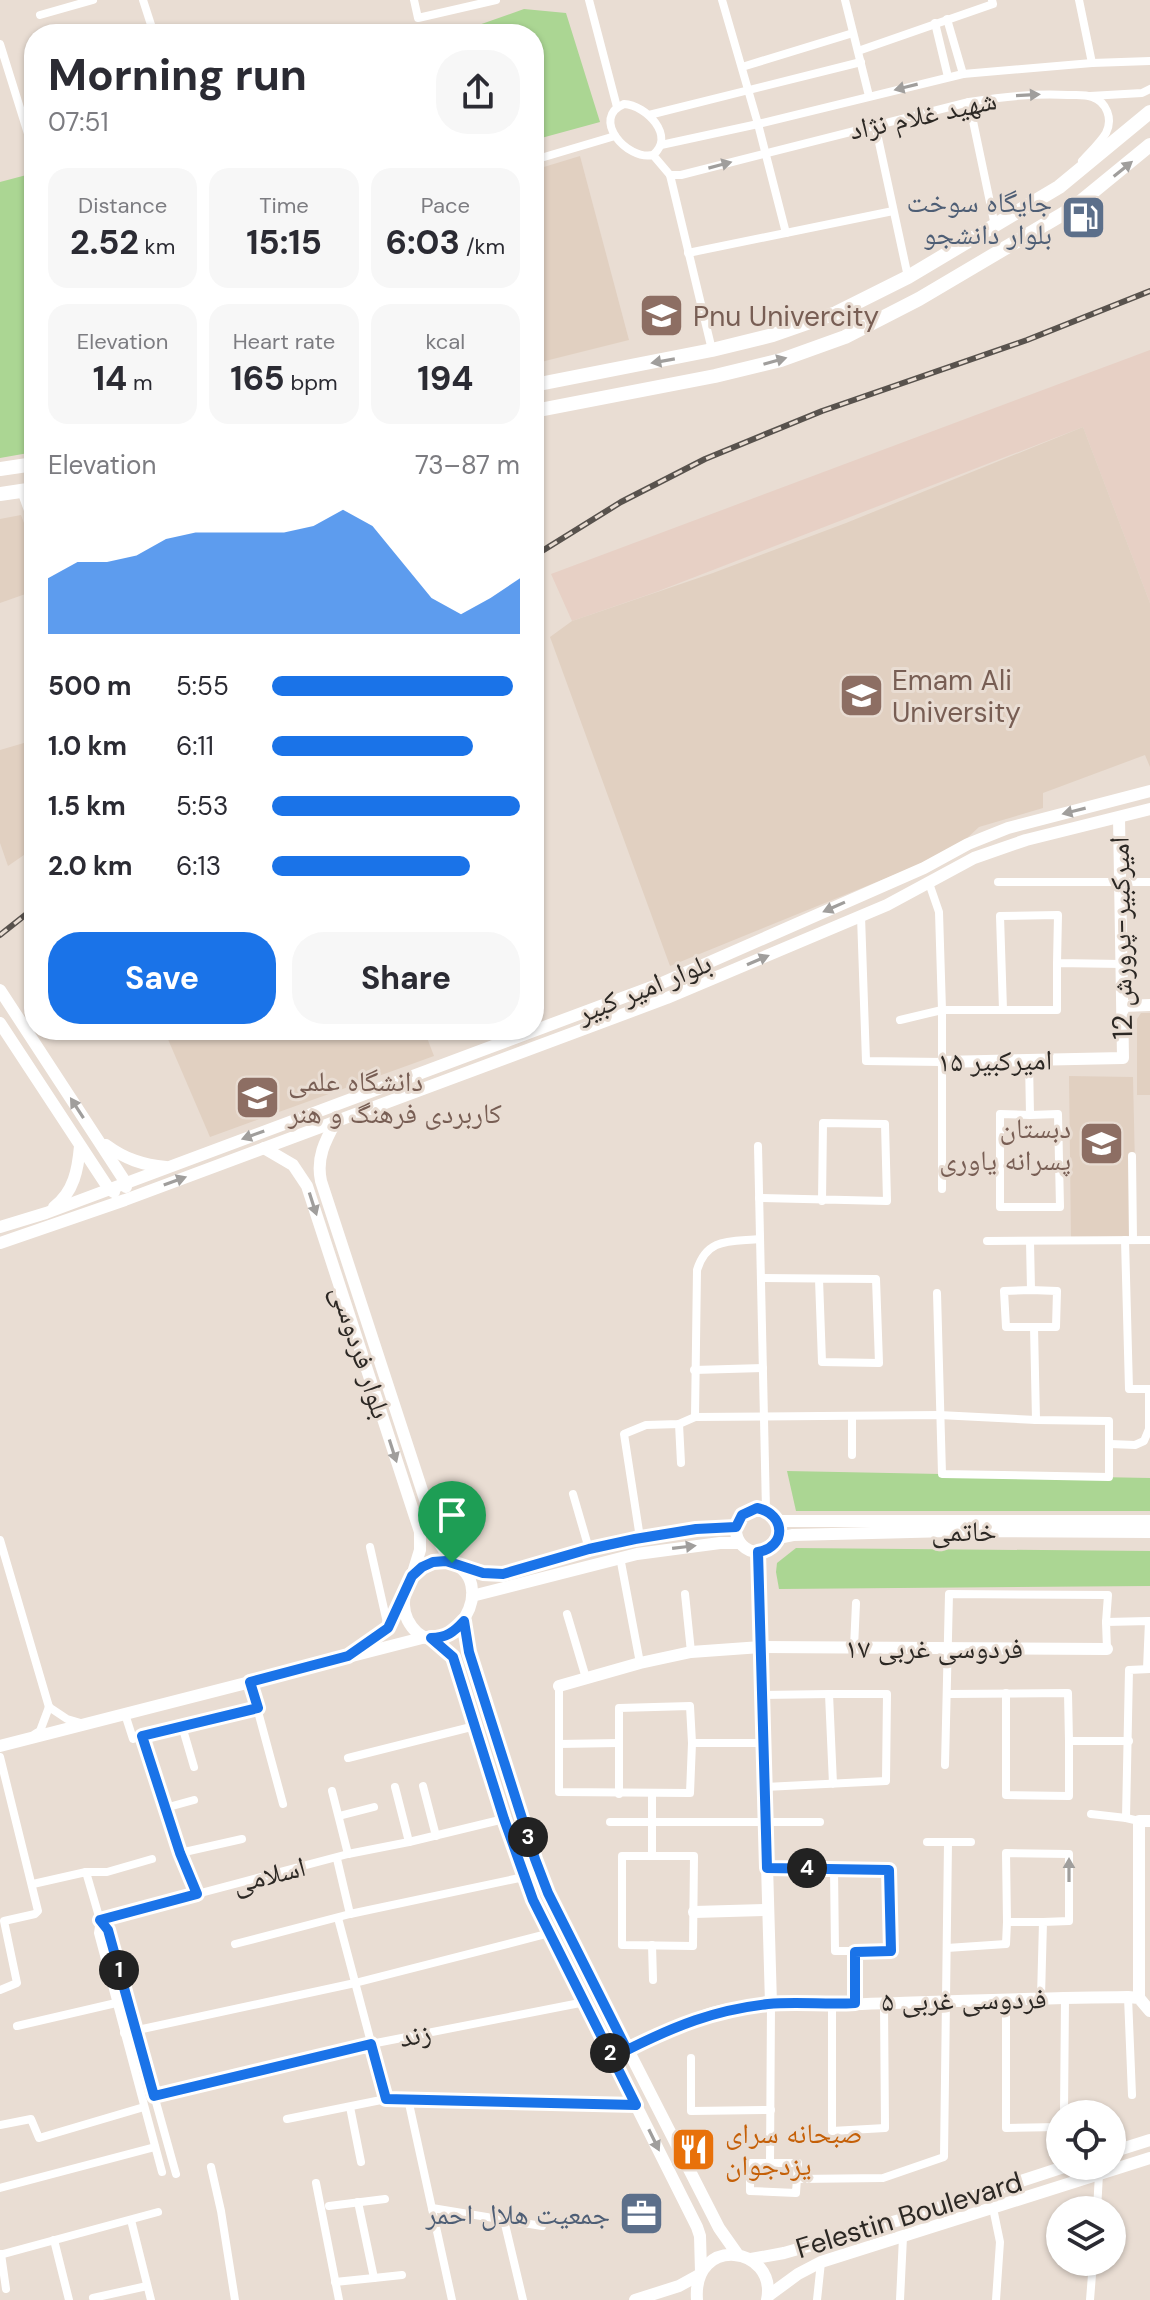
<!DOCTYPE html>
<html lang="en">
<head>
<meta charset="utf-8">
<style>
  :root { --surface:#fff; --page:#f7f7f7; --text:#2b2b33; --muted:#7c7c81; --accent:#1a73e8 }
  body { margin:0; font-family:"DM Sans","Noto Naskh Arabic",sans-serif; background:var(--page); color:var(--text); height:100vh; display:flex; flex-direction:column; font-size:30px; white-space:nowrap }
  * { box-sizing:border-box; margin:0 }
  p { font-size:26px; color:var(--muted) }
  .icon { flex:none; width:44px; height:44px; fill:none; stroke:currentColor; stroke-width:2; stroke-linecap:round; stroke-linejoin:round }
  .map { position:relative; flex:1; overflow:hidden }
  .panel { position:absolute; left:24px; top:24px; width:520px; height:1016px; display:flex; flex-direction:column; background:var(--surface); border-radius:32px; box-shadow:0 2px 6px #0004 }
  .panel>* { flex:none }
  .controls { position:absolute; left:1046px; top:2100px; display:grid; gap:16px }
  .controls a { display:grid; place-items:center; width:80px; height:80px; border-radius:50%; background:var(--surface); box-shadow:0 2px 6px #0004; font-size:40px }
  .pin { position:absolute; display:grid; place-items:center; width:68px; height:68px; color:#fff; margin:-82px -34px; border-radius:50% 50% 50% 0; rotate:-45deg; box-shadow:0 0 8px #0007 }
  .pin .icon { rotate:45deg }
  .km { position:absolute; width:40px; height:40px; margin:-20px; border-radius:50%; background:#222; color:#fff; font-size:22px; line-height:40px; text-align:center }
  .round { display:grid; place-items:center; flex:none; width:84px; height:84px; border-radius:32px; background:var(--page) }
  .overview { display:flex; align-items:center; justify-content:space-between; height:136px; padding:0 24px }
  h1 { font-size:44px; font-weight:700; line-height:60px }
  .metrics { display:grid; grid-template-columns:repeat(3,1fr); gap:12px; height:136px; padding:8px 24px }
  .metrics div { display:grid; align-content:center; border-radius:20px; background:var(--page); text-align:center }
  .metrics b { font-size:34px; font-weight:700 }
  .metrics small { font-size:22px; font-weight:400 }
  .metrics p { font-size:22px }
  .chart { height:224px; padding:16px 24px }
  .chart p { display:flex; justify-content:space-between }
  .chart svg { width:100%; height:144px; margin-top:8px; fill:var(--accent); opacity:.7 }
  .cta { display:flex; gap:16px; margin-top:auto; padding:16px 24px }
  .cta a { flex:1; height:92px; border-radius:32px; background:var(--accent); color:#fff; font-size:32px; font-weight:700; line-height:92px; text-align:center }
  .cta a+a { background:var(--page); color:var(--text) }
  ul { padding:0 24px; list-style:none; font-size:26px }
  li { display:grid; grid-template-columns:128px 96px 1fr; align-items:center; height:60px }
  li i { height:20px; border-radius:10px; background:var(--accent) }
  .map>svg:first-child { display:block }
</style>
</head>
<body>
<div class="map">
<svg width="1150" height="2300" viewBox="0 0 1150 2300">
  <rect width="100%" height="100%" fill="#e9ddd3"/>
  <path fill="#e7d0c5" d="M1150,350V603L1083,427L656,592L572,621L551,574Z"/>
  <g fill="#e1d0c1">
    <path d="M580,156L629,340L541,362L534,324V170Z"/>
    <path d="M1083,427L1150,603V767L1145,755L1043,793V808L979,827L964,841L916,866L670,966L550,637L572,621L713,573L846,523Z"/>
    <path d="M21,515L34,550V591L0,603V519Z"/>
    <path d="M34,740V848L8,866L0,843V750Z"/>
    <path d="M1141,1013H1150V1095H1137V1019Z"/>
    <path d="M164,1030H424L434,1056L210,1137Z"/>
    <path d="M1069,1076L1133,1077L1136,1212L1130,1236L1071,1238Z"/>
  </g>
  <g fill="#abd693">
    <path d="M524,9L566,13L600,122L534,140V34H453Z"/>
    <path d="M34,173V452L0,458V182Z"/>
    <path d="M787,1471L1150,1478V1511H796Z"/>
    <path d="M796,1548L1150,1551V1586L779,1589L776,1572L777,1563Z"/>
  </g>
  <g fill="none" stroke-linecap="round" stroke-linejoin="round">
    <g stroke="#fff" stroke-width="8">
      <path d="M143,0L154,34"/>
      <path d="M414,0L418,18L496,0"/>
      <path d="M589,0L617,107"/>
      <path d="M722,0L758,124L786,233"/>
      <path d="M845,0L869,96"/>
      <path d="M1079,0L1092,63"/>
      <path d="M40,15L93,0"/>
      <path d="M947,19L963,74"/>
      <path d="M935,23L948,77"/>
      <path d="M0,44L30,140L34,139"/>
      <path d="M858,51L993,4L992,0"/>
      <path d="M742,67L853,33"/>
      <path d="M1090,96L1142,93L1150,89"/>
      <path d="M969,102L995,226"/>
      <path d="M624,104C646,105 676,136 653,155C627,161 590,118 624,104Z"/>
      <path d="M649,115L861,62"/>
      <path d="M875,124L908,277"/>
      <path d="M661,145L758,124L963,74L1092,63L1150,61"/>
      <path d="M653,155L670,175H681L969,102C1002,97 1034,93 1068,95C1076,95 1085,94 1092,97C1107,102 1113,119 1106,133C1100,143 1090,152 1082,161"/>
      <path d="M534,160L615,136"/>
      <path d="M670,175L712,350"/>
      <path d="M688,253L893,211"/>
      <path d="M21,491L34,527"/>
      <path d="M998,882H1150"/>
      <path d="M929,883L939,912L942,1010V1189"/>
      <path d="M861,916L866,1061L942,1062"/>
      <path d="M1057,963V1010H1003L1000,916L1058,915L1057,963L1122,964"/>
      <path d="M900,1020L942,1010H1003"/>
      <path d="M1029,1060L1030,1115L1000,1114V1207H1060L1058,1114L1030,1115"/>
      <path d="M758,1146L766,1510"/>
      <path d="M1132,1156L1133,1240"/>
      <path d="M759,1198L887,1201L885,1124L823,1123L822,1201"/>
      <path d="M1125,1240L1129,1389H1150"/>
      <path d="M987,1241L1150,1240"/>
      <path d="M1030,1241L1031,1290"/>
      <path d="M761,1278L876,1279L879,1363L822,1362L819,1279"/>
      <path d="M1031,1290L1057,1291L1056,1327H1006L1004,1291Z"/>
      <path d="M937,1293L942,1474L1109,1477V1421L1036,1420L1034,1327"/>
      <path d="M694,1370L763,1368"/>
      <path d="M695,1417L697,1270C707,1237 731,1242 760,1239"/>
      <path d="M852,1417V1455"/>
      <path d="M679,1424L681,1463"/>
      <path d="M1110,1444L1135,1445L1144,1441L1149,1429V1389"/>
      <path d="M573,1494L589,1549"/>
      <path d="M640,1538L624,1434L646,1425L679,1424L695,1417L939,1415L1036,1420"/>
      <path d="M0,1540L49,1707"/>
      <path d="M370,1547L388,1627"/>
      <path d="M620,1557L640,1663"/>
      <path d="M685,1594L691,1652"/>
      <path d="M567,1614L586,1678"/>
      <path d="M854,1648L856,1603"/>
      <path d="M1107,1649L1106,1622L1149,1621L1147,1669"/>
      <path d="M250,1682L283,1804"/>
      <path d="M559,1686V1792L690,1793L692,1743H764"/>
      <path d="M1006,1693V1795L1069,1796V1741H1129"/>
      <path d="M948,1694L1068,1693L1069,1741"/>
      <path d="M762,1695L829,1694"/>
      <path d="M49,1707L67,1719L84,1724"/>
      <path d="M258,1708L142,1736L180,1853L197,1894L348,1854L409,1842L504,1819"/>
      <path d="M125,1714L133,1739L142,1736"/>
      <path d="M182,1726L194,1767"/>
      <path d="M35,1734L40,1731L49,1707"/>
      <path d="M559,1744L619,1743"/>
      <path d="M0,1757L38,1911L35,1914L4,1921L17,1983L0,1990"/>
      <path d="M348,1758L475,1726"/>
      <path d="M945,1765L949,1594L1108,1595L1106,1622"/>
      <path d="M423,1786L436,1836"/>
      <path d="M395,1787L409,1842"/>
      <path d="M765,1787L886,1781L887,1694H829L833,1784"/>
      <path d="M332,1791L348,1854"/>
      <path d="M619,1794V1708L690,1706L692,1743"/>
      <path d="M165,1808L194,1800"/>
      <path d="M1091,1814L1126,1818"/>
      <path d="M339,1816L374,1807"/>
      <path d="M1139,1821L1126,1818L1129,1670L1150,1669"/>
      <path d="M610,1822H820"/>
      <path d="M927,1842H971"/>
      <path d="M180,1853L242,1839"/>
      <path d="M652,1855V1794"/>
      <path d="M622,1856H694L693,1946L622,1945Z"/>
      <path d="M337,1859L350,1914"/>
      <path d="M767,1868C808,1868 848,1869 889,1870L891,1951H835L834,1869"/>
      <path d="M86,1872H107L152,1859"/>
      <path d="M33,1884L86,1872L100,1920L98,1933L162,2172"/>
      <path d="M338,1918L386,2099"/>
      <path d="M100,1920L108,1930L176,2174"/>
      <path d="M100,1920L197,1894"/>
      <path d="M235,1944L350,1914L524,1877"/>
      <path d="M652,1945L653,1980"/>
      <path d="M947,1948L1006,1944L1007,1922"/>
      <path d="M1041,1997L1043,1922H1007L1006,1853L1069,1854V1921L1043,1922"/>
      <path d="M1128,1997L1132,2095"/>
      <path d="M1006,1999V2128L1060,2127"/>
      <path d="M855,2003V1952"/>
      <path d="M832,2005V2131L885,2128L884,2003"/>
      <path d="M17,2026L116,2003"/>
      <path d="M124,2033L355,1983L550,1933"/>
      <path d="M691,2058V2111L771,2110"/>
      <path d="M154,2096L371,2044L585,2002"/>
      <path d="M408,2099L452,2300"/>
      <path d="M350,2107L361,2162"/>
      <path d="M1064,2114L1065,1998"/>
      <path d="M287,2119L386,2099L636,2105"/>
      <path d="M0,2125L31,2119L39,2138L144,2107"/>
      <path d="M750,2163H798L796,2193L750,2191Z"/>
      <path d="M770,2163L771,2004"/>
      <path d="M211,2167L221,2211L235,2300"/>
      <path d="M797,2179L883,2178L944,2157L948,1842"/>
      <path d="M316,2183L339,2300"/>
      <path d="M0,2188L155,2147"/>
      <path d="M329,2206L385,2199"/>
      <path d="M432,2208L542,2226"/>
      <path d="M993,2208L1000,2242L996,2300"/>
      <path d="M1097,2210L1099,2174"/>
      <path d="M131,2220L151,2300"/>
      <path d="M504,2220L523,2300"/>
      <path d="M54,2240L69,2300"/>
      <path d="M1,2254L6,2289"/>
      <path d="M0,2255L158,2212"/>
      <path d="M374,2278L402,2275"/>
      <path d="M335,2282L374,2278L358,2202"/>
      <path d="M93,2298L147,2286"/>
      <path d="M817,2300L821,2262"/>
      <path d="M900,2300L903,2237"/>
      <path d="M1090,2300L1093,2262"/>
    </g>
    <g stroke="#fff" stroke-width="12">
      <path d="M0,990L126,1183V1187"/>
      <path d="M1123,1006L1150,1005"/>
      <path d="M0,1023L109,1189L114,1192"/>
      <path d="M942,1062L1123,1058L1119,818"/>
      <path d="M336,1121C325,1141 316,1158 321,1181L434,1527L441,1545L452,1563"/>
      <path d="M106,1145C125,1159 143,1165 166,1167"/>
      <path d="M264,1148L293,1165L307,1186L420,1532V1550L412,1576"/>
      <path d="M54,1207C74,1192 78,1169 80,1146"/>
      <path d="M0,1227L46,1213L662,983L924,868L968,844L1008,828L1150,791"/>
      <path d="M0,1243L125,1200L667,998L887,905L974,858L1026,840L1150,809"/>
      <circle cx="758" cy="1530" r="22"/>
      <path d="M778,1521H1150"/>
      <path d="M778,1538L793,1535L950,1531L1150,1532"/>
      <path d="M758,1552L771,2004"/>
      <path d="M446,1561C507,1578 447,1672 412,1627C398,1609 403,1579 422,1567C430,1562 438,1562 446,1561Z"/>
      <path d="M455,1563L483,1573L503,1574L589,1549L635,1539L696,1529L736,1527"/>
      <path d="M472,1596L637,1554L720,1543H740"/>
      <path d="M464,1621L469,1652L535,1859L548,1893L719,2228L738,2255"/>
      <path d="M431,1638L453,1657L504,1819L533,1900L697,2227L700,2236L701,2272"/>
      <path d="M355,1651L388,1628L401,1602"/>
      <path d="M559,1686L640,1663L691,1652L761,1647L1107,1649"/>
      <path d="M0,1746L426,1637"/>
      <path d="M694,1912L768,1910"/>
      <path d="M1139,1998V1821H1150"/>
      <path d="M627,2050C656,2036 685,2021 716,2012C754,2002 792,2005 831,2005C930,2002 1029,1998 1128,1997L1139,1998L1150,2011"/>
      <path d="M1112,2152L1150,2140"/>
      <path d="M751,2259L784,2253L910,2217L1067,2166"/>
      <path d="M768,2296L798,2274L821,2262L1150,2158"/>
      <path d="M635,2300L679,2286L699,2275"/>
      <path d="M697,2300C692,2234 778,2246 767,2300"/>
    </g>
    <g stroke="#fff" stroke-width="14">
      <path d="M534,385L712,350L773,335L836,313L908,277L1059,187L1150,112"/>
      <path d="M534,411L715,376L781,360L845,337L919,299L1073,208L1150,145"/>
      <path d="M0,469L34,464"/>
      <path d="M0,494L34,489"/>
    </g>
    <defs>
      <g id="rail">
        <path d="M534,556L621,502L705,459L822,411L1027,340L1150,291"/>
        <path d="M0,935L34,908"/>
      </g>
    </defs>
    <use href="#rail" stroke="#58524d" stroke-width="6"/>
    <use href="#rail" stroke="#e9ddd3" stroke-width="3" stroke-dasharray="9" stroke-linecap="butt"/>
  </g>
  <defs><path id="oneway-solid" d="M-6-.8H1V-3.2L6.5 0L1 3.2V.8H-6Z" transform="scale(2)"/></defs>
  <g fill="#a09e9c">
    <use href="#oneway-solid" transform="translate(906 87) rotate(166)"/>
    <use href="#oneway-solid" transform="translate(1028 95) rotate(-3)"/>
    <use href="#oneway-solid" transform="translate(720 165) rotate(-15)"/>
    <use href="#oneway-solid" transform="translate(1123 169) rotate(-39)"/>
    <use href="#oneway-solid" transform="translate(663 361) rotate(170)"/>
    <use href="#oneway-solid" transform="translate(775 361) rotate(-16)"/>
    <use href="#oneway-solid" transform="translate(1074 811) rotate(166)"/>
    <use href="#oneway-solid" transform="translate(834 907) rotate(156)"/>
    <use href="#oneway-solid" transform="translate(758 960) rotate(-23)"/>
    <use href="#oneway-solid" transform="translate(77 1108) rotate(-123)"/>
    <use href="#oneway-solid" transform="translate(253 1135) rotate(160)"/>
    <use href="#oneway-solid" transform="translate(175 1181) rotate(-20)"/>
    <use href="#oneway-solid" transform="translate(313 1204) rotate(72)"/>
    <use href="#oneway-solid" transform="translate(393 1451) rotate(72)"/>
    <use href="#oneway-solid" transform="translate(684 1547) rotate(-7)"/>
    <use href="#oneway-solid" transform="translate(1069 1870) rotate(-90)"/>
    <use href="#oneway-solid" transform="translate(654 2140) rotate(64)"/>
  </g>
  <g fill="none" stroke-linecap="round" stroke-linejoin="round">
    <defs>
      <path id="route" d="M757,1508C786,1514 787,1547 758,1552L767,1868L889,1870L891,1951L855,1952V2003C826,2005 797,2001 768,2004C714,2010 675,2026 627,2050L548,1893L535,1859L469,1652L464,1621C454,1632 446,1638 431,1638L453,1657L504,1819L533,1900L636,2105L386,2099L371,2044L154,2096L108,1930L100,1920L197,1894L180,1853L142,1736L258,1708L250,1682L348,1656L388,1628L412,1576L422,1567L433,1562L446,1561L483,1573L503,1574L589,1549L635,1539L696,1529L736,1527L742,1515Z"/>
    </defs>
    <use href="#route" stroke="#fff" stroke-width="16"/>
    <use href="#route" stroke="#1a73e8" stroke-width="10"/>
  </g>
  <defs>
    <symbol id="fuel-square" viewBox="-11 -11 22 22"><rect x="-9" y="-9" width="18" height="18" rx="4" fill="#5c6f8a" stroke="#e9ddd3"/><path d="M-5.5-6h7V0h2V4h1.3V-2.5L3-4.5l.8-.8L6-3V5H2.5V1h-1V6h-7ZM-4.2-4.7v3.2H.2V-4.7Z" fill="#fff"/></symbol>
    <symbol id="university-square" viewBox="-11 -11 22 22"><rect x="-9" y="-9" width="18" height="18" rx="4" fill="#8d6e63" stroke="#e9ddd3"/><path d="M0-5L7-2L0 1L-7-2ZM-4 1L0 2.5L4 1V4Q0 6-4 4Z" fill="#fff"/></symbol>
    <symbol id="school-square" viewBox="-11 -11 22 22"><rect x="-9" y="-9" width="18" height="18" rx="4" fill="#8d6e63" stroke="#e9ddd3"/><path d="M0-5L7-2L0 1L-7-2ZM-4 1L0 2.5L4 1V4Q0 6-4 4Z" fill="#fff"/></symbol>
    <symbol id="restaurant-square" viewBox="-11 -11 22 22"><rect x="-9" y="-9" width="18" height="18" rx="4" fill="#e8710a" stroke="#e9ddd3"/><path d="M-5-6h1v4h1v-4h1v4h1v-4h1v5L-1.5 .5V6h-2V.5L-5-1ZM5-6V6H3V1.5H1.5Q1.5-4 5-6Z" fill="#fff"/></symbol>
    <symbol id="office-square" viewBox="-11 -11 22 22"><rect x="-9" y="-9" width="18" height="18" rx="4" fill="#5c6f8a" stroke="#e9ddd3"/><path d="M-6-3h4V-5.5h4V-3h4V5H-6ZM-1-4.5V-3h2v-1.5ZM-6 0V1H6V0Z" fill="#fff"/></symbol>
  </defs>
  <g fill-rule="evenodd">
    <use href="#fuel-square" x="1058" y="192" width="51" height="51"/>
    <use href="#university-square" x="636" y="290" width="51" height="51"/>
    <use href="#university-square" x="836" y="670" width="51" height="51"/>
    <use href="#university-square" x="232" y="1072" width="51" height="51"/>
    <use href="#school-square" x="1076" y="1118" width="51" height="51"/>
    <use href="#restaurant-square" x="668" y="2124" width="51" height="51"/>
    <use href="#office-square" x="616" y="2188" width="51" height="51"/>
  </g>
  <g text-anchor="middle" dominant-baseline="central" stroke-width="6" stroke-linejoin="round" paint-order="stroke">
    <g font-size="28" fill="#2c2824" stroke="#e9ddd3">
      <text transform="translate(923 115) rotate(-12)">شهید غلام نژاد</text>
      <text transform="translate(1121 938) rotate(-91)">12 امیرکبیر-پرورش</text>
      <text transform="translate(644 988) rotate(-22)">بلوار امیر کبیر</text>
      <text transform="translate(995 1061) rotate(-1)">امیرکبیر ۱۵</text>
      <text transform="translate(361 1352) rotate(72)">بلوار فردوسی</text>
      <text x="964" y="1531">خاتمی</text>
      <text x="934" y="1648">فردوسی غربی ۱۷</text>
      <text transform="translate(269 1875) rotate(-14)">اسلامی</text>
      <text transform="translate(964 2000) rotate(-1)">فردوسی غربی ۵</text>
      <text transform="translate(415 2035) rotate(-11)">زند</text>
      <text transform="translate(909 2215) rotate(-17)">Felestin Boulevard</text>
    </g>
    <g font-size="28" fill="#4e5e75" stroke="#e9ddd3" text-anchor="end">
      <text x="1052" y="202">جایگاه سوخت<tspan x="1052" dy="32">بلوار دانشجو</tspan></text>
      <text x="610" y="2214">جمعیت هلال احمر</text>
    </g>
    <g font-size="28" fill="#785e54" stroke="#e9ddd3" text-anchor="start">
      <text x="693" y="316">Pnu Univercity</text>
      <text x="892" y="680">Emam Ali<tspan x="892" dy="32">University</tspan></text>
      <text x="288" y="1081">دانشگاه علمی<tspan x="288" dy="32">کاربردی فرهنگ و هنر</tspan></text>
      <text x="1071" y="1128" text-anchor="end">دبستان<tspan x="1071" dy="32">پسرانه یاوری</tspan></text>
    </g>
    <g font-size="28" fill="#c56008" stroke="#e9ddd3" text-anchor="start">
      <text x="725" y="2133">صبحانه سرای<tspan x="725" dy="32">یزدجوان</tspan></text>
    </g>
  </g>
</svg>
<div class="controls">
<a><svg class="icon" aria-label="locate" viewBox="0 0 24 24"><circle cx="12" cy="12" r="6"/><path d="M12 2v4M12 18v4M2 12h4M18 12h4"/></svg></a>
<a><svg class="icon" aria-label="layers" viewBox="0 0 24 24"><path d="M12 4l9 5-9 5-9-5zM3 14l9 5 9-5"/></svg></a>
</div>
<div class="pin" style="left:452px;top:1563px;background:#1e9e55"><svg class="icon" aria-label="arrive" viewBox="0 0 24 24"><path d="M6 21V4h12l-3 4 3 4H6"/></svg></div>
<b class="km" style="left:119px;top:1970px">1</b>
<b class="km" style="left:610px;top:2053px">2</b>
<b class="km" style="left:528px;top:1837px">3</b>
<b class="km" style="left:807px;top:1868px">4</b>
<section class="panel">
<div class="overview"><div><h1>Morning run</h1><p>07:51</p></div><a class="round"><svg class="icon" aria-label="share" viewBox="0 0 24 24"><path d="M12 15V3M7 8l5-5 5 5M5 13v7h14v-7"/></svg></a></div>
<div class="metrics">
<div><p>Distance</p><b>2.52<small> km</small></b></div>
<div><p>Time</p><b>15:15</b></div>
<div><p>Pace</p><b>6:03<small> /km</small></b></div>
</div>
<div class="metrics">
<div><p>Elevation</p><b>14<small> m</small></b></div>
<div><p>Heart rate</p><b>165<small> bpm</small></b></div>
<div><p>kcal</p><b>194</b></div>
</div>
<div class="chart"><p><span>Elevation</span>73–87 m</p>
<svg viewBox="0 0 160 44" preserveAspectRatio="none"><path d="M0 44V27L10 22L20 22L30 20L40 15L50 13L60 13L70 13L80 13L90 11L100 6L110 11L120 22L130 33L140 38L150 33L160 27V44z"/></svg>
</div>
<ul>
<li><b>500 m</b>5:55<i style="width:97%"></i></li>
<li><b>1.0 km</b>6:11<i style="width:81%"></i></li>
<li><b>1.5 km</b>5:53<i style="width:100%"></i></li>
<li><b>2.0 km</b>6:13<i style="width:80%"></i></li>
</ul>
<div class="cta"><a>Save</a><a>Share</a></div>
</section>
</div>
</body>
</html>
